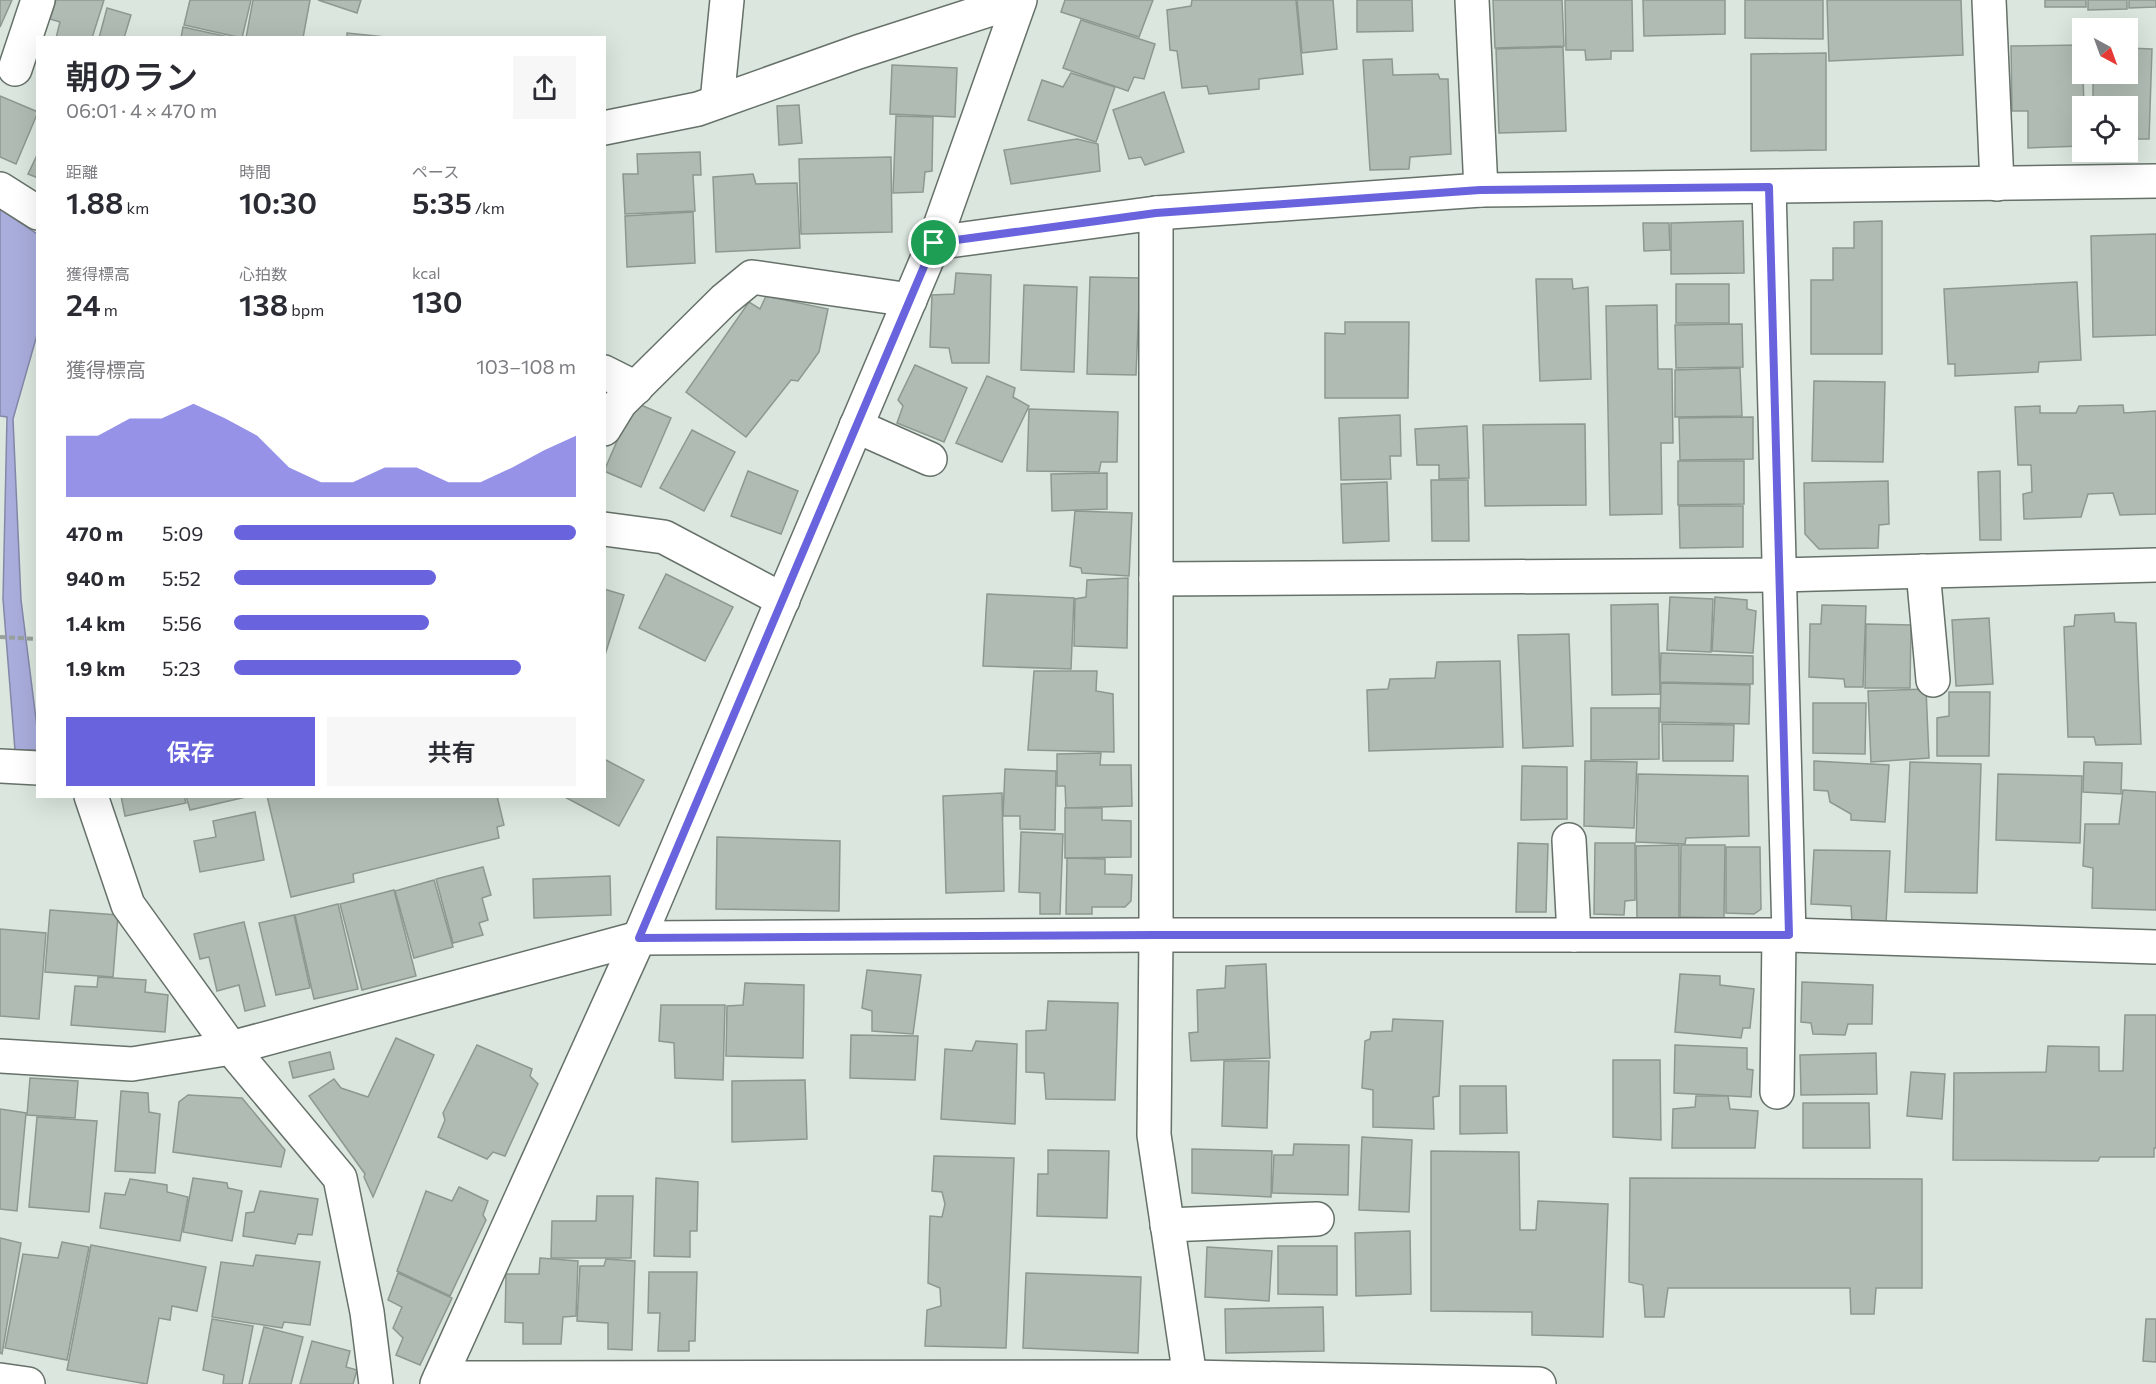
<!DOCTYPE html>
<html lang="ja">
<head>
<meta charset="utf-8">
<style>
  :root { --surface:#fff; --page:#f7f7f7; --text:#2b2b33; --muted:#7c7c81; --accent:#6964de }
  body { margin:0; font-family:Commissioner,"Noto Sans JP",sans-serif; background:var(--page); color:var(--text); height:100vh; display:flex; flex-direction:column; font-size:22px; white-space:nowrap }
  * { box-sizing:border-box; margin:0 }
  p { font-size:20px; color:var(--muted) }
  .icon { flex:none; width:33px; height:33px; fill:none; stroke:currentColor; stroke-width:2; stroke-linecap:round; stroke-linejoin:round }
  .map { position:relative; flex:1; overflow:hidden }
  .side { position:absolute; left:36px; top:36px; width:570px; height:762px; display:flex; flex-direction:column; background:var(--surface); border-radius:0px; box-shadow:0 6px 24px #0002 }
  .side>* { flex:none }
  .needle { width:39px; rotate:139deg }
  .tools { position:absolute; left:2072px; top:18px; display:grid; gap:12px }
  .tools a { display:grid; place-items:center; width:66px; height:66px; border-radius:0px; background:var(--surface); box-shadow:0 6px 24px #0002; font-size:30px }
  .pin { position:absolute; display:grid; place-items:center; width:51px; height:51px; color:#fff; margin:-26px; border:3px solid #fff; border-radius:50%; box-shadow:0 2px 6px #0007 }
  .round { display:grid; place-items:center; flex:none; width:63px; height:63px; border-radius:0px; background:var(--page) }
  .head { display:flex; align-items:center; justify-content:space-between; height:102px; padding:0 30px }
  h1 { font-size:33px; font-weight:600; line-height:45px }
  .stats { display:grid; grid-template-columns:repeat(3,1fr); gap:9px; height:102px; padding:6px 30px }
  .stats div { display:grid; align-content:center }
  .stats b { font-size:30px; font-weight:600 }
  .stats small { font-size:16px; font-weight:400 }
  .stats p { font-size:16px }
  .chart { height:168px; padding:12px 30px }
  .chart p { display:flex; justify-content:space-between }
  .chart svg { width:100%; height:108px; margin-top:6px; fill:var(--accent); opacity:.7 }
  .cta { display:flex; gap:12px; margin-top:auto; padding:12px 30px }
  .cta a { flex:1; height:69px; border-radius:0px; background:var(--accent); color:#fff; font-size:24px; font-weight:600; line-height:69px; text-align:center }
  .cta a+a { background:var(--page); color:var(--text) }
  ul { padding:0 30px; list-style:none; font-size:20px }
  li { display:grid; grid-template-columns:96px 72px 1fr; align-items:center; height:45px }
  li i { height:15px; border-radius:8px; background:var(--accent) }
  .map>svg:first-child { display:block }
</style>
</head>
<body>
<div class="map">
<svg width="2156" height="1384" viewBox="0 0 2156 1384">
  <rect width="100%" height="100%" fill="#dae6de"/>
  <path fill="#a9addc" stroke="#8488a8" stroke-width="1.5" d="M0,209L37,234V335L13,419L21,600L37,727V750H15L3,599L7,417L0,416Z"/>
  <g fill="#b0bcb3" stroke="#8d9890" stroke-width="1.5">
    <path d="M0,0H12L0,27Z"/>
    <path d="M56,0H104L92,38H56L60,22L50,19Z"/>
    <path d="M190,0H251L242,38L184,25Z"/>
    <path d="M253,0H310L303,38H246Z"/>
    <path d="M318,0H361L357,13Z"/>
    <path d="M1065,0H1153L1139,37L1061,12Z"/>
    <path d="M1192,0H1296L1303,74L1259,79V89L1209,94L1207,86L1182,88L1177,51L1170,50L1167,10L1191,6Z"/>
    <path d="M1297,0H1333L1337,49L1302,53Z"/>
    <path d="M1357,0H1412L1413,31L1357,32Z"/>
    <path d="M1493,0H1562L1564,46L1495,48Z"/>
    <path d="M1565,0H1632L1633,51H1611V59L1586,60L1585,50H1566Z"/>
    <path d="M1643,0H1725V34L1644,36Z"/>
    <path d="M1745,0H1823V39L1745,38Z"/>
    <path d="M1827,0H1961L1963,55L1829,61Z"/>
    <rect x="2045" y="0" width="41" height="7"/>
    <path d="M2088,0H2127V9L2088,10Z"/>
    <path d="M2129,0H2156V7L2129,8Z"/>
    <path d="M107,8L131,15L124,38H99Z"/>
    <path d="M1081,20L1155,44L1144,79L1134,77L1128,91L1063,68Z"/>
    <path d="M183,27L233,38H181Z"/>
    <path d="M347,33L395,38H347Z"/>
    <path d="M2082,45L2084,106H2082V146L2028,148V111H2012L2011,46Z"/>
    <path d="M1563,47L1566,131L1499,133L1496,49Z"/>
    <path d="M2127,48L2152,49L2149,139H2127V106H2093V74H2127Z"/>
    <path d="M1826,53V150L1751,151V54Z"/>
    <path d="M1392,59L1393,75L1438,74L1440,79H1448L1451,154L1410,157L1409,169L1370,170L1363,60Z"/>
    <path d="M892,65L957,68L955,117L890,114Z"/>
    <path d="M1071,73L1115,87L1096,142L1028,120L1042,80L1063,87Z"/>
    <path d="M1164,92L1184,152L1145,165L1141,157L1129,159L1113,110Z"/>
    <path d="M0,96L38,112L16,164L0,157Z"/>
    <path d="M799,105L802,143L779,145L777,106Z"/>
    <path d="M896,116L933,117L932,171L925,172L923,192L893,193Z"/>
    <path d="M1077,139L1098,144L1100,171L1011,184L1004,150Z"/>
    <path d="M700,152L701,175H693L695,211L625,214L623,174H638L637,154Z"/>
    <path d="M38,153V178L28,174Z"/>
    <path d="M891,157L892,232L801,234L799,159Z"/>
    <path d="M753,174L756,184L797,183L800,248L716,252L713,177Z"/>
    <path d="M693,212L695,263L627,267L625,216Z"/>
    <path d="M1743,221L1744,273L1671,274V223Z"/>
    <path d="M1882,221V354H1811V280H1833V248H1854V222Z"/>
    <path d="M1643,223H1669L1670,250L1644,251Z"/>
    <path d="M2156,234V335L2093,337L2091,236Z"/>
    <path d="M956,273L991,275L989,363H952L949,348L930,347L932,295L954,294Z"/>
    <path d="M1090,277L1140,278L1136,375L1087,374Z"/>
    <path d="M1536,279H1572L1573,289L1588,287L1591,379L1540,381Z"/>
    <path d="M2077,282L2081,360L2039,362L2038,372L1955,376V364H1948L1944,289Z"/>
    <rect x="1676" y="284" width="53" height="39"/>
    <path d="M1024,285L1077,287L1074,372L1021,370Z"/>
    <path d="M766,296L828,309L819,352L798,381L791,380L746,437L686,392L749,302L760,309Z"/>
    <path d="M1657,305L1658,369H1672L1673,443H1661L1662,514L1610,515L1606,306Z"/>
    <path d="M1345,322H1409L1408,398H1325V333L1345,334Z"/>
    <path d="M1742,324L1743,367L1676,368L1675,325Z"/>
    <path d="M915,365L967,388L944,442L897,423L903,406L898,400Z"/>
    <path d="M1740,368L1742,416L1675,417V370Z"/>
    <path d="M987,376L1015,388L1013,397L1029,406L1002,462L956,443Z"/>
    <path d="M1814,381L1885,382L1883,462L1812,461Z"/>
    <path d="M634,402L671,418L641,487L604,471Z"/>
    <path d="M2123,405L2124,413L2156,411V514L2120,515L2113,493L2088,494L2081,517L2024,519L2023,494L2032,492L2031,465H2018L2015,407L2040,406V413H2076L2079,406Z"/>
    <path d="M1029,409L1118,412L1117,462H1101L1099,472L1027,471Z"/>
    <path d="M1400,415L1401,456H1390L1391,479L1341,480L1339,418Z"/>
    <path d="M1753,417V459L1680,460L1679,418Z"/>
    <path d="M1585,424L1586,505L1485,506L1483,425Z"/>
    <path d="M1467,426L1469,478L1439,479V465H1417L1415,429Z"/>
    <path d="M692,430L735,452L704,511L660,488Z"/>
    <path d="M1678,461H1744V504L1678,505Z"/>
    <path d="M748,471L798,491L781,534L731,516Z"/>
    <path d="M2000,471L2001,540H1980L1978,472Z"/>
    <path d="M1107,473V509L1052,511L1051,474Z"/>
    <path d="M1431,480H1468L1469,541H1432Z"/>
    <path d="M1888,481L1889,524L1879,525L1878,548L1819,549L1805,534L1804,483Z"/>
    <path d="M1387,482L1389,541L1343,543L1341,484Z"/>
    <path d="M1679,506H1743V547L1680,548Z"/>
    <path d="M1075,511L1132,513L1129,576L1082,573L1081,568L1070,566Z"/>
    <path d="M666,574L733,607L705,661L639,628Z"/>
    <path d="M1128,578L1127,648L1074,646L1075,599L1086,597L1087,580Z"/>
    <path d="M604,589L624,595L604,658Z"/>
    <path d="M987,594L1074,598L1071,669L983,666Z"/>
    <path d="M1670,597L1713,599L1711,652L1667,650Z"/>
    <path d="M1715,597L1747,600V609L1756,611L1753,653L1712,651Z"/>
    <path d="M1658,604L1660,694L1612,695L1611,605Z"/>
    <path d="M1822,605L1866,606L1863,687H1845L1844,679L1809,677L1810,624H1821Z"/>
    <path d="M2114,613L2115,622L2136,623L2141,744L2096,745L2094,737H2068L2064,627L2074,626L2075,615Z"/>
    <path d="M1989,618L1993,684L1956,686L1952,620Z"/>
    <path d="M1866,624L1911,625L1910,688H1865Z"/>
    <path d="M1569,634L1573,746L1523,748L1518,635Z"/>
    <path d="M1661,653L1753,656V684L1660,682Z"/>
    <path d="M1500,661L1503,747L1369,751L1367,690L1388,689L1390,679L1435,678L1437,662Z"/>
    <path d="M1034,671H1097L1096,691L1113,694L1114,752L1028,750Z"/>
    <path d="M1661,683L1750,685L1749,724L1660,722Z"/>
    <path d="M1926,689L1929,758L1871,762L1868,691Z"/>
    <path d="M1949,692H1990L1989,756H1937V718L1949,716Z"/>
    <path d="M1813,703H1866L1865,754L1813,753Z"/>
    <path d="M1591,708H1659V759L1591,760Z"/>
    <path d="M1662,724L1734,725L1733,761H1663Z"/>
    <path d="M1101,753L1100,765H1131L1132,806L1066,808L1065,786H1057V754Z"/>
    <path d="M604,759L644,780L619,826L563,796H604Z"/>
    <path d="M1585,761L1637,762L1634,828L1584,826Z"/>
    <path d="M1814,761L1889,765L1885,822L1851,820V814L1830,802L1828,791L1814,790Z"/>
    <path d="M1910,762L1981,764L1977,893L1905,892Z"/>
    <path d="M2084,762L2122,763L2121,794L2083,792Z"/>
    <path d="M1522,766L1567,767V819L1521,820Z"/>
    <path d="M1005,769L1056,771L1055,830L1020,829V816H1003Z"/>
    <path d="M1638,774L1748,776L1749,836L1686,838L1685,844L1636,842Z"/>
    <path d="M1998,774L2082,776L2080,843L1996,840Z"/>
    <path d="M2123,790L2156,792V910L2092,908L2093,868L2083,866L2085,824H2119Z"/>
    <path d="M1002,793L1004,891L946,893L943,796Z"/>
    <path d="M121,796H184L186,803L125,816Z"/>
    <path d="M186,796H250L190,810Z"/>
    <path d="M267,796H497L504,825L497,827L499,838L353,874L354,882L291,897Z"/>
    <path d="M1065,808H1102V820L1131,821V857L1065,858Z"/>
    <path d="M255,812L264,860L200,872L194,841L216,837L213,821Z"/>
    <path d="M1021,832L1063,834L1060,914H1040V893L1019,892Z"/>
    <path d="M717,837L840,841L839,911L716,909Z"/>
    <path d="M1518,843L1548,844L1546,912H1516Z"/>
    <path d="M1595,843H1635V900L1625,901L1624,915L1594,914Z"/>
    <path d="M1679,845V918H1637L1636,846Z"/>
    <path d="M1681,845H1725L1724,918L1680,917Z"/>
    <path d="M1726,847H1760L1761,909L1754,914L1726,913Z"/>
    <path d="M1814,850L1890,851L1886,923L1852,922L1851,906L1811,904Z"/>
    <path d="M1067,858L1105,859V874L1132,875L1131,901L1125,907H1092V914H1066Z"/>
    <path d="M483,867L491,895L482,898L488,920L479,923L483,935L453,943L436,879Z"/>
    <path d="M610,876L611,915L534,918L533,879Z"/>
    <path d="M434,880L453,947L414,958L395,891Z"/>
    <path d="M394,890L416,976L362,990L340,904Z"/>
    <path d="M338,904L358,989L314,999L295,915Z"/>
    <path d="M50,910L118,915L113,977L45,972Z"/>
    <path d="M294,915L310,988L276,995L259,923Z"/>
    <path d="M244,922L265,1006L245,1011L239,985L217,991L209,957L200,959L194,934Z"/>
    <path d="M0,929L46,933L39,1019L0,1016Z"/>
    <path d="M1266,964L1270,1058L1191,1061L1189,1033L1198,1032L1197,990L1225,988L1226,966Z"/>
    <path d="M867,970L921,975L913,1034L872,1031V1011L862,1008Z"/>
    <path d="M1680,974L1720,976V985L1754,989L1750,1028H1743L1741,1038L1675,1032Z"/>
    <path d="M98,977L146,980L145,992L168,995L165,1032L71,1025L75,986L97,987Z"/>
    <path d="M1802,982L1873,985L1872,1024H1848L1845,1035L1813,1034L1811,1023L1801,1022Z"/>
    <path d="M745,983L804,985L803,1058L726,1056L727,1006L743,1005Z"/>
    <path d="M1048,1001L1118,1003L1115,1100L1046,1099L1044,1073L1026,1072V1031L1046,1030Z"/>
    <path d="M661,1005H725L723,1080L675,1078L674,1043L659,1041Z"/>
    <path d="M2125,1015H2156V1148H2154V1157H2100L2098,1161L1953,1160L1954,1073L2046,1072L2048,1046L2099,1047V1071H2123Z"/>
    <path d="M1393,1019L1443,1021L1439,1096L1433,1097L1434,1129L1373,1127V1090L1362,1088L1365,1041L1370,1039L1371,1032L1392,1031Z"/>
    <path d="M851,1035L918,1036L915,1080L850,1078Z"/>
    <path d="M396,1038L434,1055L373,1197L364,1177L365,1174L309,1096L334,1079L341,1088L368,1097Z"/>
    <path d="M976,1041L1017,1044L1015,1124L941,1119L945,1049L972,1051Z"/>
    <path d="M477,1045L532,1069L530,1076L538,1084L505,1156L493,1152L487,1159L438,1137L445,1120L443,1113Z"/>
    <path d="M1675,1045L1747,1048V1069L1753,1070L1751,1097L1674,1093Z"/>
    <path d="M330,1052L334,1069L293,1078L289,1062Z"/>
    <path d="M1876,1053L1877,1094L1801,1095L1800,1055Z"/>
    <path d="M1613,1060H1660L1661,1140L1613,1137Z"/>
    <path d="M1224,1061H1269L1267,1128L1222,1126Z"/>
    <path d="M1911,1072L1945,1074L1942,1119L1907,1116Z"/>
    <path d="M30,1078L78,1081L75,1118L27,1115Z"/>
    <path d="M805,1080L807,1139L732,1142V1081Z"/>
    <path d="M1460,1086H1506L1507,1133L1460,1134Z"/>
    <path d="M121,1091L148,1093L149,1112L160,1114L155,1173L115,1171Z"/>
    <path d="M188,1095L242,1098L285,1150L281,1167L173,1152L179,1102Z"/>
    <path d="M1696,1096H1728L1730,1109L1758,1111L1755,1148H1672L1673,1109L1695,1107Z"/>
    <path d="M1803,1103H1869L1870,1148H1803Z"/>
    <path d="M0,1109L26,1113L17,1211L0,1209Z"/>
    <path d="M37,1117L97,1121L89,1212L29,1207Z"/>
    <path d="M1362,1137L1412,1140L1409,1212L1359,1210Z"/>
    <path d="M1294,1144L1349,1145L1348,1195L1272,1193L1274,1155H1293Z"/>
    <path d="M1192,1149L1272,1151L1271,1197L1192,1193Z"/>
    <path d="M1048,1150L1109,1151L1107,1218L1037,1216L1038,1174H1048Z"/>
    <path d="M1431,1151L1519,1152L1520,1230H1536L1538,1201L1608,1204L1603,1337L1532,1335V1312L1431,1311Z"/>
    <path d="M934,1156L1014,1158L1006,1348L925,1346L927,1310L941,1306L940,1288L928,1283L930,1216L942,1217L945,1204L942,1192L932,1191Z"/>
    <path d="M193,1178L227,1183L228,1188L242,1191L232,1241L183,1232Z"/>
    <path d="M656,1178L698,1182L697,1231H690V1257L654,1256Z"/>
    <path d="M1630,1178L1922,1179V1288H1876L1874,1314H1851L1850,1288H1668L1664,1317H1645L1643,1285L1629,1282Z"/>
    <path d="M130,1179L167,1185V1192L188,1197L180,1241L100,1228L105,1193L125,1195Z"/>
    <path d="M459,1187L488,1201L483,1215L486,1220L450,1296L397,1271L426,1191L452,1201Z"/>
    <path d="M260,1191L318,1199L312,1235L298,1234L295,1244L243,1236L246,1213L254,1212Z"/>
    <path d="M597,1196H633L631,1258H551L552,1221H596Z"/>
    <path d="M1410,1231L1411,1294L1356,1296L1355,1233Z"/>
    <path d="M0,1238L21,1243L2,1354L0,1353Z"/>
    <path d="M62,1242L89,1247L67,1360L5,1348L23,1254L58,1258Z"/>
    <path d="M91,1245L206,1267L197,1311L172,1306L170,1320L159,1318L147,1384L67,1370Z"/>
    <path d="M1278,1246H1337V1295L1278,1294Z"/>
    <path d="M1207,1247L1272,1251L1269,1301L1205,1297Z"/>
    <path d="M256,1255L320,1262L310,1325L284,1322L282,1328L212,1317L221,1262L253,1266Z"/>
    <path d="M540,1258L578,1261L576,1316L563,1317L561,1344H523V1323L505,1322L506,1274H539Z"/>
    <path d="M606,1259L635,1261L632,1350L608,1349V1323L577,1321L580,1266H604Z"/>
    <path d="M649,1272H697L695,1341H689V1351H658L660,1313H648Z"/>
    <path d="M398,1273L452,1298L420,1365L396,1355L403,1338L393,1328L402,1307L388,1300Z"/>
    <path d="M1026,1273L1141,1277L1138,1353L1023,1348Z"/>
    <path d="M1323,1307L1324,1351L1226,1353L1225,1309Z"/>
    <path d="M212,1319L253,1326L242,1384H223L224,1375L203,1370Z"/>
    <path d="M2146,1319H2156V1362L2143,1361Z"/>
    <path d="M264,1327L303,1337L291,1384H249Z"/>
    <path d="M312,1341L350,1351L346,1367L357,1370L353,1384H300Z"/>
  </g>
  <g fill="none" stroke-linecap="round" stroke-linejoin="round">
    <defs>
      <g id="minor">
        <path d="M1472,0L1481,190"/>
        <path d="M1989,0L1997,184"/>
        <path d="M15,69L38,0"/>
        <path d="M717,102L727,0"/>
        <path d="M604,128L698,109L858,52L1019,0"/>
        <path d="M1769,187L1789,935"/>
        <path d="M0,189L38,213"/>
        <path d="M1156,213V935L1154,1135L1191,1384"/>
        <path d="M934,243L1156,213L1481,190L2156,181"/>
        <path d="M604,372L636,388"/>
        <path d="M856,426L930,459"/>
        <path d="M604,429L620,403L724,300L752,277L910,300"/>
        <path d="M604,529L664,537L783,600"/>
        <path d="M1923,571L1933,680"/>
        <path d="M1156,579L1779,575L2156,565"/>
        <path d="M0,766L38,768"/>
        <path d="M91,796L128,905L231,1048L340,1178L367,1312L376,1384"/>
        <path d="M1569,840L1574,935"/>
        <path d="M0,1056L132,1064L231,1048L639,938L1156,935H1789L2156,947"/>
        <path d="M1777,1092L1779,935"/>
        <path d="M1167,1225L1317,1219"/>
        <path d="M440,1378L1191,1377L1539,1384"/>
        <path d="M0,1380L28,1384"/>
        <path d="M437,1384L639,938L934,243L1020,0"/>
      </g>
    </defs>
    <use href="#minor" stroke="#667169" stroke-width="36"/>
    <path stroke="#97a09a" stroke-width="4" stroke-dasharray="6 3" stroke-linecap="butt" d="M0,637L38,639"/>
    <use href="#minor" stroke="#fff" stroke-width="33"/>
  </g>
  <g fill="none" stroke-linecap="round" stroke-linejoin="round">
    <defs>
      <path id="route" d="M1769,187L1789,935H1156L639,938L934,243L1156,213L1480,190Z"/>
    </defs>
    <use href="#route" stroke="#fff" stroke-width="12"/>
    <use href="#route" stroke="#6964de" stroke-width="8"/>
  </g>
</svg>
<div class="tools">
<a><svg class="needle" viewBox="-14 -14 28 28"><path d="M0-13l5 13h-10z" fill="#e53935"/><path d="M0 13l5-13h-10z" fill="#7c7c81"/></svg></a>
<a><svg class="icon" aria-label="locate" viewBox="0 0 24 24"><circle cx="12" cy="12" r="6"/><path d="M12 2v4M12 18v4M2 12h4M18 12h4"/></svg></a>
</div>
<div class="pin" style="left:934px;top:243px;background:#1e9e55"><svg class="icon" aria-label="arrive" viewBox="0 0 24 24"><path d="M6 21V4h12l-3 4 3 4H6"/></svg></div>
<section class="side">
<div class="head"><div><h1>朝のラン</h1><p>06:01 · 4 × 470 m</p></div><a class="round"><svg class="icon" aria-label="share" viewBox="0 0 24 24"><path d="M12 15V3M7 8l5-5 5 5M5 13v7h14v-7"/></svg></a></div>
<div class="stats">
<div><p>距離</p><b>1.88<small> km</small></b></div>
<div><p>時間</p><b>10:30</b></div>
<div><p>ペース</p><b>5:35<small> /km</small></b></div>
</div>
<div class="stats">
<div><p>獲得標高</p><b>24<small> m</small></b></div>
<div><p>心拍数</p><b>138<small> bpm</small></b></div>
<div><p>kcal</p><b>130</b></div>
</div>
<div class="chart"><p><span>獲得標高</span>103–108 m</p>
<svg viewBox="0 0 160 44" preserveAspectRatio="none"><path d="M0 44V19L10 19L20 12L30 12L40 6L50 12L60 19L70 32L80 38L90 38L100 32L110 32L120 38L130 38L140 32L150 25L160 19V44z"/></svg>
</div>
<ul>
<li><b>470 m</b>5:09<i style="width:100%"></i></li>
<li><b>940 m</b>5:52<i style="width:59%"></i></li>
<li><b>1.4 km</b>5:56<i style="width:57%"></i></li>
<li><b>1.9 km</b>5:23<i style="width:84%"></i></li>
</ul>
<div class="cta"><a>保存</a><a>共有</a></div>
</section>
</div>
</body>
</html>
